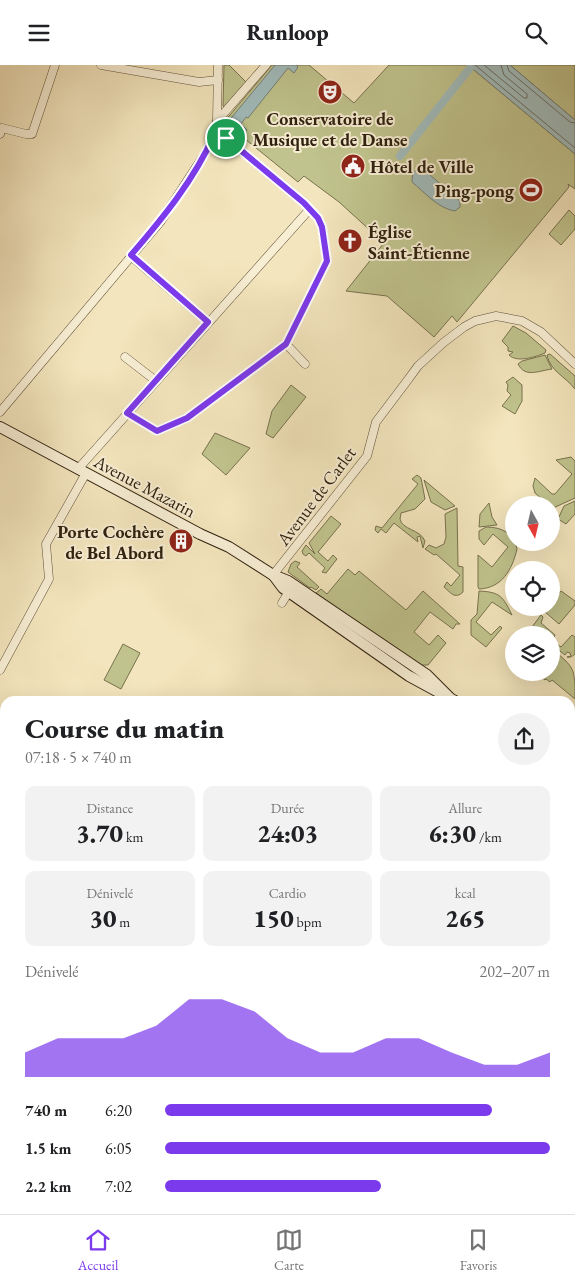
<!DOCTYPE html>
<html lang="fr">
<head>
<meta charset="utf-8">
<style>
  :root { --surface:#fff; --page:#f2f2f2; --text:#202124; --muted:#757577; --line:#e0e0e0; --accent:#7c3aed }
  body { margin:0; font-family:"EB Garamond",serif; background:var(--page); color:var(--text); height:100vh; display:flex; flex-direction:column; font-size:19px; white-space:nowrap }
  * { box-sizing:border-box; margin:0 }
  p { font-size:16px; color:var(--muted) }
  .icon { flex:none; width:28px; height:28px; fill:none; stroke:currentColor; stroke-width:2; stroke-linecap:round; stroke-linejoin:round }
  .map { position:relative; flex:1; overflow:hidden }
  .drawer { position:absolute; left:0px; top:631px; width:575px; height:519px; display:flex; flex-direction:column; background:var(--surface); border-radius:15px 15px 0 0; box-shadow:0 5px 20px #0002 }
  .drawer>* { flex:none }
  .needle { width:32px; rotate:172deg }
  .buttons { position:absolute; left:505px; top:431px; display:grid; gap:10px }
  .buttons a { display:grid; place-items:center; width:55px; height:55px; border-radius:50%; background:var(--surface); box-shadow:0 5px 20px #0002; font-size:25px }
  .pin { position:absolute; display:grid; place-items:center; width:42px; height:42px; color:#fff; margin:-21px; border:2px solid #fff; border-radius:50%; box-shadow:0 1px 5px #0007 }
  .round { display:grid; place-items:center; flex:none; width:52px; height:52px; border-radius:26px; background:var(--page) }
  .summary { display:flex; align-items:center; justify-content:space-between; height:85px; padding:0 25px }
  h1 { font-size:28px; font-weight:800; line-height:38px }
  .figures { display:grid; grid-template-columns:repeat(3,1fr); gap:8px; height:85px; padding:5px 25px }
  .figures div { display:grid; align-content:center; border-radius:10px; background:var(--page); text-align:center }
  .figures b { font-size:25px; font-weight:800 }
  .figures small { font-size:14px; font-weight:400 }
  .figures p { font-size:14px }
  .chart { height:140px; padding:10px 25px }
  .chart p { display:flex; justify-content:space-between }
  .chart svg { width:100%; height:90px; margin-top:5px; fill:var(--accent); opacity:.7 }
  ul { padding:0 25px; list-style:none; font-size:16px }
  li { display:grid; grid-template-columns:80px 60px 1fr; align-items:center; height:38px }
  li i { height:12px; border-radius:6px; background:var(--accent) }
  header { display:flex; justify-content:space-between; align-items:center; height:65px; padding:0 25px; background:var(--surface); font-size:22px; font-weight:800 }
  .tabs { display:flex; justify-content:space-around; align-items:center; height:70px; border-top:1px solid var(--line); background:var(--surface); font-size:14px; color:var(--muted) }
  .tabs a { display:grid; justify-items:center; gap:2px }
  .tabs .selected { color:var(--accent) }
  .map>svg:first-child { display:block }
</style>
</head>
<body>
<header><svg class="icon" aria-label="menu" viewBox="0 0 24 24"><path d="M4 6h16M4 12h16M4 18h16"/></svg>Runloop<svg class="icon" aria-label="search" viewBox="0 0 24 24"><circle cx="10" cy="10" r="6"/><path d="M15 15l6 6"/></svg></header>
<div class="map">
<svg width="575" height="1149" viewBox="0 0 575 1149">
  <rect width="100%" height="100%" fill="#f3e5bd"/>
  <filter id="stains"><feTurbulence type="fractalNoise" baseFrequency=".004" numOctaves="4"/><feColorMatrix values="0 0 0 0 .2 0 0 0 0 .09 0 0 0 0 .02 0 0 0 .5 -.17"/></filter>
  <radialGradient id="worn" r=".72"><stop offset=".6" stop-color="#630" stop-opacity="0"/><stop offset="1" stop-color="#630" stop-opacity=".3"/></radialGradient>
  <g fill="#c0c38d" stroke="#78724e">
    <path d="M224,0H229L246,17L224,42L223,41Z"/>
    <path d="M272,0H309L354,38L389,0H468L575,89V124L568,119L569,122L457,257L452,251L434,272L387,231L346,226L384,178L339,137L304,111L298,117L224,57Z"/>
    <path d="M510,0H575V55Z"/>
    <path d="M569,145L575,151V164L561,180L549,169Z"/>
    <path d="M513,261L526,268L546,285L545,288C535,292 517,298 509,290L513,287L508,286V282L502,276Z"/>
    <path d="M550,289L575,311V324C566,312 550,306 547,290Z"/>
    <path d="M545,290L552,304C538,306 525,313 518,299L522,296Z"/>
    <path d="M513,312L522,320V336L515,349L502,341L511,330L507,326L508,320L506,317Z"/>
    <path d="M291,320L306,332L273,373L266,369L272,346Z"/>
    <path d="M215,368L250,383L226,410L202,389Z"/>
    <path d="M571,392L575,396V433L551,444V440H545L543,435L535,428L533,421L535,413L552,429H555L572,409L556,395Z"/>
    <path d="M417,410L421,413L425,434L415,444L401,448L400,454C402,465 420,464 425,476L423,483L420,471L417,472L418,477L394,458L386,468L381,464L378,468L375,465L376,461L382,463L418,419L412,414Z"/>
    <path d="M424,415L455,441L445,445L431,437Z"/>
    <path d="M575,436V449L566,459L558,454L564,441Z"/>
    <path d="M489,438L492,452L497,460L479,462L480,449Z"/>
    <path d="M457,443L458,501L463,502V527C455,535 450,527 444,522L447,517L451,521L460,510L436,489L434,490L425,484L429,480L436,483L444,479L446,472L445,449Z"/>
    <path d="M331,451L341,459L318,487L328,496L333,490L337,494L326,508L322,507L325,503L309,488L306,491L303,489L302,486L306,480L315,489L309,478Z"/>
    <path d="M486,462C503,462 514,469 517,484C512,505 502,523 479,524L478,522V490L492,502L508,482L493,469L484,480L479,474V466Z"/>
    <path d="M295,496L300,498L297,502L319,522L316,525L311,522L310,523L288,507L291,499Z"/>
    <path d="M348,504L355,510L359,506L406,545L423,526L460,559H456L453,564L430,547L414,567L429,580L438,570L446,578L428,600H421L316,528L321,524L327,529Z"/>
    <path d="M479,526C501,527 503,532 512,550L492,537L476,557L491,570L500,561L502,563L486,582L471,570V555L477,549Z"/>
    <path d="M561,526L575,536V540L559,559L544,546L547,543L551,542V538Z"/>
    <path d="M541,550L543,552L541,558L555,570L553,576L561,582L572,570L575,572V589C573,591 570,593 567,592L571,591L570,588L567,587L565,590L551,579V570H541L532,562Z"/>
    <path d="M123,579L140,588L121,624L104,615Z"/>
    <path d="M551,583C575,603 575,603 575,634L552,615L550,617L546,614L545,615L536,608H551Z"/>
    <path d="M5,1039V1130L0,1128V1052Z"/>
    <path d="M42,1145H212L218,1147L217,1149H52Z"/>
  </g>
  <g fill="#a1bcbc" stroke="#737e76">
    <path d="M275,0H296L298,2L294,8L288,3L248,53L246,52L241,59L247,65L242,70L227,58Z"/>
    <path d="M468,0H510L575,55V89Z"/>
    <path d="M423,104L457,133L460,137V142L455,146C439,144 424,127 412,117C412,107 414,105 423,104Z"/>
  </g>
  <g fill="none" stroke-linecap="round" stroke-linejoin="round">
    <g stroke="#686e65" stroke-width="1">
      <path d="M475,0L575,83"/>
      <path d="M484,0L524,33H527V29L504,10L501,0"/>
      <path d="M507,0L509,6L570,57L575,58"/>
    </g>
    <path stroke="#a1bcbc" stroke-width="8" d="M400,91L470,3"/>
    <defs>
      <g id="street">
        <path d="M101,0L199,17L218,15"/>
        <path d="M217,56L218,0"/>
        <path d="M0,69L2,63L26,69H32L55,0"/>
        <path d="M131,191L208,257"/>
        <path d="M286,279L305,299"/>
        <path d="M125,292L156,316"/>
        <path d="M0,347L161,156L204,90L214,70L217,56L266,0"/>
        <path d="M127,348L157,366L187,353L286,279L327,196L322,162L318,153L304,138L226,73L214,70"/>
        <path d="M78,404L309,145"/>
        <path d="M273,510L367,391L376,357L407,316L418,301L443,278L464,262L475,256L496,251L522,256L541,267L575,299"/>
        <path d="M282,538L291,523"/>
        <path d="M0,605L49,514L46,479L86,408"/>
        <path d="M0,964L5,966"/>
      </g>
      <g id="secondary">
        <path d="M0,362L200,469L229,482L273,510L288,516L427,610L449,632"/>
        <path d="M274,511L283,523L409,611L455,636"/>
        <path d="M570,718L575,722"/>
        <path d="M570,871L575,856"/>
        <path d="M575,878L571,925L575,947"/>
        <path d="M570,958L575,973"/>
      </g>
    </defs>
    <use href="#street" stroke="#60513a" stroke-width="9"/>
    <use href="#secondary" stroke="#2f200e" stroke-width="12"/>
    <use href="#street" stroke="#f7eed4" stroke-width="8"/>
    <use href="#secondary" stroke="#f7eed4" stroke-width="10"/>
  </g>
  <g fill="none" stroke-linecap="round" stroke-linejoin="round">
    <defs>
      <path id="route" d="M214,70L226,73L304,138L318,153L322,162L327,196L286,279L187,353L157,366L127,348L208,257L131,190C163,153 194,115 214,70Z"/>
    </defs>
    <use href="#route" stroke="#fff" stroke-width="10"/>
    <use href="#route" stroke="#7c3aed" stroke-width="6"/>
  </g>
  <defs>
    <symbol id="theatre-disc" viewBox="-11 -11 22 22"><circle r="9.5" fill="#8f2418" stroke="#f7eed4"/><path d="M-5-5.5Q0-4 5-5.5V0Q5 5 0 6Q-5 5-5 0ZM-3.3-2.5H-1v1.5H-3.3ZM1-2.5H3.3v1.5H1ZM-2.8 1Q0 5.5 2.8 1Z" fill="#fff"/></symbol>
    <symbol id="civic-disc" viewBox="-11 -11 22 22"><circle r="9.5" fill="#8f2418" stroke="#f7eed4"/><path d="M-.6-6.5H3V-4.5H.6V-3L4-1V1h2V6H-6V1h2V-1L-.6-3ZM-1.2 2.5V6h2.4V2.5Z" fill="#fff"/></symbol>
    <symbol id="stadium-disc" viewBox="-11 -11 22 22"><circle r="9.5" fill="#8f2418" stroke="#f7eed4"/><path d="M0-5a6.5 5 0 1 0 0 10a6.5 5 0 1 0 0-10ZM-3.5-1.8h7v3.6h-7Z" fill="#fff"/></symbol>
    <symbol id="church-disc" viewBox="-11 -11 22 22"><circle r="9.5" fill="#8f2418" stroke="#f7eed4"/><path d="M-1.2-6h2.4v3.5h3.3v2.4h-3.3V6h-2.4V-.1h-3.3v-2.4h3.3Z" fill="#fff"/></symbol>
    <symbol id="building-disc" viewBox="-11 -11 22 22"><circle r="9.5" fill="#8f2418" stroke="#f7eed4"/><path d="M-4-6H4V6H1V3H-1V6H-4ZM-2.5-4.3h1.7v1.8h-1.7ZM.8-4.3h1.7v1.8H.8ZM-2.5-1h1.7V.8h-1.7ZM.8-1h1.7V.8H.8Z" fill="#fff"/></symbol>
  </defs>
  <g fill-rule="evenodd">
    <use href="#theatre-disc" x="316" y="13" width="28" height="28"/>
    <use href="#civic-disc" x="339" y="87" width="28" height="28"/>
    <use href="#stadium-disc" x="517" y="111" width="28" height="28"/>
    <use href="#church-disc" x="336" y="162" width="28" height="28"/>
    <use href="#building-disc" x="167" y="462" width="28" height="28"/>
  </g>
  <g text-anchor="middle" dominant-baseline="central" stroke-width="4" stroke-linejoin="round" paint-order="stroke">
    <g font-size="18" font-weight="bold" fill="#2f200e" stroke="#f7eed4" text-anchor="start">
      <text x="330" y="53" text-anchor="middle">Conservatoire de<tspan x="330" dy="21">Musique et de Danse</tspan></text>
      <text x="370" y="101">Hôtel de Ville</text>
      <text x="514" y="125" text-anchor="end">Ping-pong</text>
      <text x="368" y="166">Église<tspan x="368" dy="21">Saint-Étienne</tspan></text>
      <text x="164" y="466" text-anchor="end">Porte Cochère<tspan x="164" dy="21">de Bel Abord</tspan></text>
    </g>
    <g font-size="18" fill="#2f200e" stroke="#f7eed4">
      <text transform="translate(145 421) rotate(28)">Avenue Mazarin</text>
      <text transform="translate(316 431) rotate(-53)">Avenue de Carlet</text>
    </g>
  </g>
  <rect width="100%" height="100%" filter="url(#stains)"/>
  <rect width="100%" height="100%" fill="url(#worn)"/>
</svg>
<div class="buttons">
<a><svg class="needle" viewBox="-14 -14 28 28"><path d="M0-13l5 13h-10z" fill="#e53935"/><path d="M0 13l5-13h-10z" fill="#757577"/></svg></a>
<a><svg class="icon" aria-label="locate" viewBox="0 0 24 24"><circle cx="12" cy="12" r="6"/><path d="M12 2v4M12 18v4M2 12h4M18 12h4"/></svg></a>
<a><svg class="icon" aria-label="layers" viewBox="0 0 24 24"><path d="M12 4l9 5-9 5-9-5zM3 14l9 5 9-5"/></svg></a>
</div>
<div class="pin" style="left:226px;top:73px;background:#1e9e55"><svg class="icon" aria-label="arrive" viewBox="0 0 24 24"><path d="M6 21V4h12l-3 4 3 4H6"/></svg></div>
<section class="drawer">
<div class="summary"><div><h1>Course du matin</h1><p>07:18 · 5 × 740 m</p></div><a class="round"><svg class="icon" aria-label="share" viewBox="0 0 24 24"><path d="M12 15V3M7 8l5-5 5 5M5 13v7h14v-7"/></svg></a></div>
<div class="figures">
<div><p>Distance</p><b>3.70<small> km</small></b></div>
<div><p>Durée</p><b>24:03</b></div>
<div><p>Allure</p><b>6:30<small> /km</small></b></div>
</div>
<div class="figures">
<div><p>Dénivelé</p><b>30<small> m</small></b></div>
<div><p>Cardio</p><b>150<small> bpm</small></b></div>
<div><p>kcal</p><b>265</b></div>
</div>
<div class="chart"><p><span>Dénivelé</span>202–207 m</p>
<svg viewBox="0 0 160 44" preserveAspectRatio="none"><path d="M0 44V32L10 25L20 25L30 25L40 19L50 6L60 6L70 12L80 25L90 32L100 32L110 25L120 25L130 32L140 38L150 38L160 32V44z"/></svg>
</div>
<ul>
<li><b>740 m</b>6:20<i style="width:85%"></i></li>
<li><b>1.5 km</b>6:05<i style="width:100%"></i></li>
<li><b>2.2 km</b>7:02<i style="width:56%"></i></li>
</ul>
</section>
</div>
<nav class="tabs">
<a class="selected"><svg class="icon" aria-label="home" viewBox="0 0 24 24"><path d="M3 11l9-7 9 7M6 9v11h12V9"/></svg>Accueil</a>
<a><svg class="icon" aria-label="map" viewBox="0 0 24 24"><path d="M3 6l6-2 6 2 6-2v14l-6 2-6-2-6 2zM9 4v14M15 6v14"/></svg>Carte</a>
<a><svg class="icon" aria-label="saved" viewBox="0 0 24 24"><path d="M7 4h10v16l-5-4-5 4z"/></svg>Favoris</a>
</nav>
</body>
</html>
